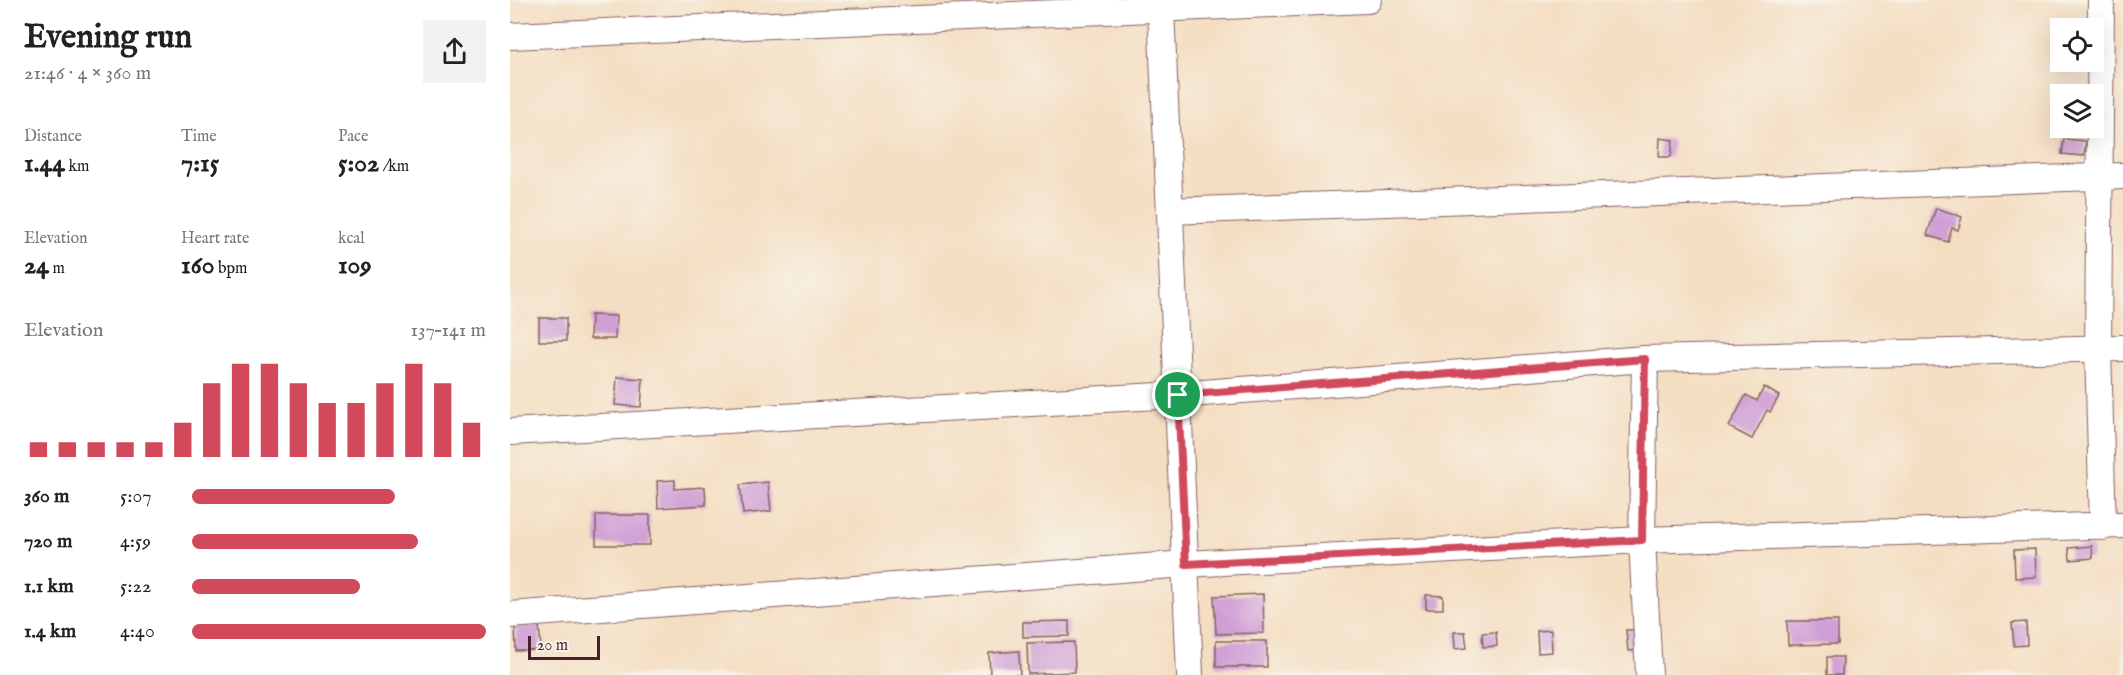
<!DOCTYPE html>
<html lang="en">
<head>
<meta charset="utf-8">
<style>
  :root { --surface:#fff; --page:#f2f2f2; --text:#222; --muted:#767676; --accent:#d1495b }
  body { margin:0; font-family:"IM FELL English",serif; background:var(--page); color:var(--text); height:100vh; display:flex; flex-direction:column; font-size:22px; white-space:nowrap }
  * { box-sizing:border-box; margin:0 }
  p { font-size:20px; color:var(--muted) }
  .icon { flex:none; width:33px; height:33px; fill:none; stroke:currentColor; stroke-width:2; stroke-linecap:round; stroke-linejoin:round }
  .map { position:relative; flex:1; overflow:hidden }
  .panel { display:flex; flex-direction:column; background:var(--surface); width:510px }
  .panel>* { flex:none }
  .fabs { position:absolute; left:1540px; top:18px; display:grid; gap:12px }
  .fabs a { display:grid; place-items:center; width:54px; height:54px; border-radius:0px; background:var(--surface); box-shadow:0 6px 24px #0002; font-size:30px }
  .scale { position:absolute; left:18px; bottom:15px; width:72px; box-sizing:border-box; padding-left:6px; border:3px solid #4a1f2b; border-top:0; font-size:16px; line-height:21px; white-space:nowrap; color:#4a1f2b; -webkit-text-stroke:4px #f7f3e8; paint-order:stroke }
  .pin { position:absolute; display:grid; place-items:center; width:51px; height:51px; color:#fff; margin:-26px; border:3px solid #fff; border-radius:50%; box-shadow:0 2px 6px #0007 }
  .round { display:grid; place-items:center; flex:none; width:63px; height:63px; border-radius:0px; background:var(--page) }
  .headline { display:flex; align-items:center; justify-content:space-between; height:102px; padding:0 24px }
  h1 { font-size:33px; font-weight:800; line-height:45px }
  .metrics { display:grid; grid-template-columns:repeat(3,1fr); gap:9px; height:102px; padding:6px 24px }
  .metrics div { display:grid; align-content:center }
  .metrics b { font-size:26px; font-weight:800 }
  .metrics small { font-size:16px; font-weight:400 }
  .metrics p { font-size:16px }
  .chart { height:168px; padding:12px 24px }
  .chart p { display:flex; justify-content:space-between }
  .chart svg { width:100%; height:108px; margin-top:6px; stroke:var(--accent); stroke-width:6 }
  ul { padding:0 24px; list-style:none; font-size:20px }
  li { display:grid; grid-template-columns:96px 72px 1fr; align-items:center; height:45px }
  li i { height:15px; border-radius:8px; background:var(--accent) }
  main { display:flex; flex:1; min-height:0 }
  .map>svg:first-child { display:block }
</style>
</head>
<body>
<main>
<section class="panel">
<div class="headline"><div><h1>Evening run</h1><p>21:46 · 4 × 360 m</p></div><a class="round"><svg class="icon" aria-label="share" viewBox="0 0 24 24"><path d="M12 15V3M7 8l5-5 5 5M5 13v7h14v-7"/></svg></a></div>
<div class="metrics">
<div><p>Distance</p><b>1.44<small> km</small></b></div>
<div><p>Time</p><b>7:15</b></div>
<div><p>Pace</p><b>5:02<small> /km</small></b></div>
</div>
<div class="metrics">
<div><p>Elevation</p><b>24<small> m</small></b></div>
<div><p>Heart rate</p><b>160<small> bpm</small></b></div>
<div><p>kcal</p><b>109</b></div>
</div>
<div class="chart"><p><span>Elevation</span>137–141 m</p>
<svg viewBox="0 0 160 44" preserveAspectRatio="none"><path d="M5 44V38M15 44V38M25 44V38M35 44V38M45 44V38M55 44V30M65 44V14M75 44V6M85 44V6M95 44V14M105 44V22M115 44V22M125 44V14M135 44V6M145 44V14M155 44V30"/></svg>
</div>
<ul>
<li><b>360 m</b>5:07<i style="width:69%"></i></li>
<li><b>720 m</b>4:59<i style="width:77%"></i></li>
<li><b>1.1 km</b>5:22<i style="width:57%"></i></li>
<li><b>1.4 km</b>4:40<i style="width:100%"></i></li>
</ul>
</section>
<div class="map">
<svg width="1613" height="675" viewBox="0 0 1613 675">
  <rect width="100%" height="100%" fill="#f7f3e8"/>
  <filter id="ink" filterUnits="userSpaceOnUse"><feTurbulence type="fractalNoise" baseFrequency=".0167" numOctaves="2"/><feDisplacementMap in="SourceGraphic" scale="12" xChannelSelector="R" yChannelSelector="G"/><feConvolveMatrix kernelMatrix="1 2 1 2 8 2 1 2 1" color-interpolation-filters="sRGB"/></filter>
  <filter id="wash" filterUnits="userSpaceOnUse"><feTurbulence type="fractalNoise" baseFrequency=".008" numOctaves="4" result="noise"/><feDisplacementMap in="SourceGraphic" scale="24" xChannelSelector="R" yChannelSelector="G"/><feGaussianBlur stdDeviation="1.35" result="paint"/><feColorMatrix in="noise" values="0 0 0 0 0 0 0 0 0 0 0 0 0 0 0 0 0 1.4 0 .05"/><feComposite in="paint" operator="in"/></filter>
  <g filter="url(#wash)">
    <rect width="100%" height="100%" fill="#f4dec2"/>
    <g id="blocks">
      <g fill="#cf9fd6">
        <path d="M1150,138L1163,140L1161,157H1149Z"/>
        <path d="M1554,139L1576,141L1574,156L1552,154Z"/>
        <path d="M1426,208L1452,217L1448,230L1442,228L1438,242L1417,235Z"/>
        <path d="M81,315L106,316L105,339H80Z"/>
        <rect x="29" y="318" width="27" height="23"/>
        <path d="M107,377L133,379L131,407L105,405Z"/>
        <path d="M1254,387L1269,396L1260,412L1257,410L1242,439L1219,427L1236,395L1247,401Z"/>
        <path d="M165,480V489L195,487L196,505L148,508L147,481Z"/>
        <path d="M258,482L261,511L233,514L230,485Z"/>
        <rect x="86" y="515" width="54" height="30"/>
        <path d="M1582,546L1583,558L1560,560L1559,548Z"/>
        <path d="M1525,549L1526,577L1505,578L1504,550Z"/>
        <path d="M753,594L754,633L706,634L704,596Z"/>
        <path d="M916,595L933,596V609H916Z"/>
        <path d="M559,621V636L513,637V622Z"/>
        <path d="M1277,621H1328V644L1278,645Z"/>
        <path d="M1516,622L1517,645L1504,646L1502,623Z"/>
        <path d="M29,624L31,650L6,651L5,626Z"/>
        <path d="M1041,630L1042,652L1028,653L1027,631Z"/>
        <path d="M1116,630H1129L1131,650L1118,651Z"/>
        <path d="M944,632H955L957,648L945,649Z"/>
        <path d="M986,632L987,646L973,647L972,633Z"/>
        <rect x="706" y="641" width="51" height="26"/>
        <path d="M564,642L565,672L518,674L517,643Z"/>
        <path d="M509,651L510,675H480L479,653Z"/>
        <path d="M1317,657H1333L1332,675H1317Z"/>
      </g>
    </g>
  </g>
  <g filter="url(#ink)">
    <use href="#blocks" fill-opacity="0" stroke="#866260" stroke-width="1.5"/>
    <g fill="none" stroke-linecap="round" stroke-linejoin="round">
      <defs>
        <g id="minor">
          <path d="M1591,0L1588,349L1593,527"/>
          <path d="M651,9L680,675"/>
          <path d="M0,36L858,0"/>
          <path d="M660,211L1613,176"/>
          <path d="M1135,359L1132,540L1139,675"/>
          <path d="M0,432L667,395L1135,359L1613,348"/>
          <path d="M0,615L676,564L1132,540L1613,525"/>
        </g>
      </defs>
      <use href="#minor" stroke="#866260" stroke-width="28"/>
      <use href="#minor" stroke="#fff" stroke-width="26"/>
    </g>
  </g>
  <g fill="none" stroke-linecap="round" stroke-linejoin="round" filter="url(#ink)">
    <defs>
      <path id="route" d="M1135,359L1132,540L676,564L668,395Z"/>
    </defs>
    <use href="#route" stroke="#fff" stroke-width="12"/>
    <use href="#route" stroke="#d1495b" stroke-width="8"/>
  </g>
</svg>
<div class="fabs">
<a><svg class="icon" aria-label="locate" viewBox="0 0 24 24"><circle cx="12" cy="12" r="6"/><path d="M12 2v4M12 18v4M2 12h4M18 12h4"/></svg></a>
<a><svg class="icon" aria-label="layers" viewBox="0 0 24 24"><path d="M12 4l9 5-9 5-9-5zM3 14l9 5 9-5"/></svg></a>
</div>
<div class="scale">20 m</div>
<div class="pin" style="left:668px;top:395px;background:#1e9e55"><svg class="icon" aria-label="arrive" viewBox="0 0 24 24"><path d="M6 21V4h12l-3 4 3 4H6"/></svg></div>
</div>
</main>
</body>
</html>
